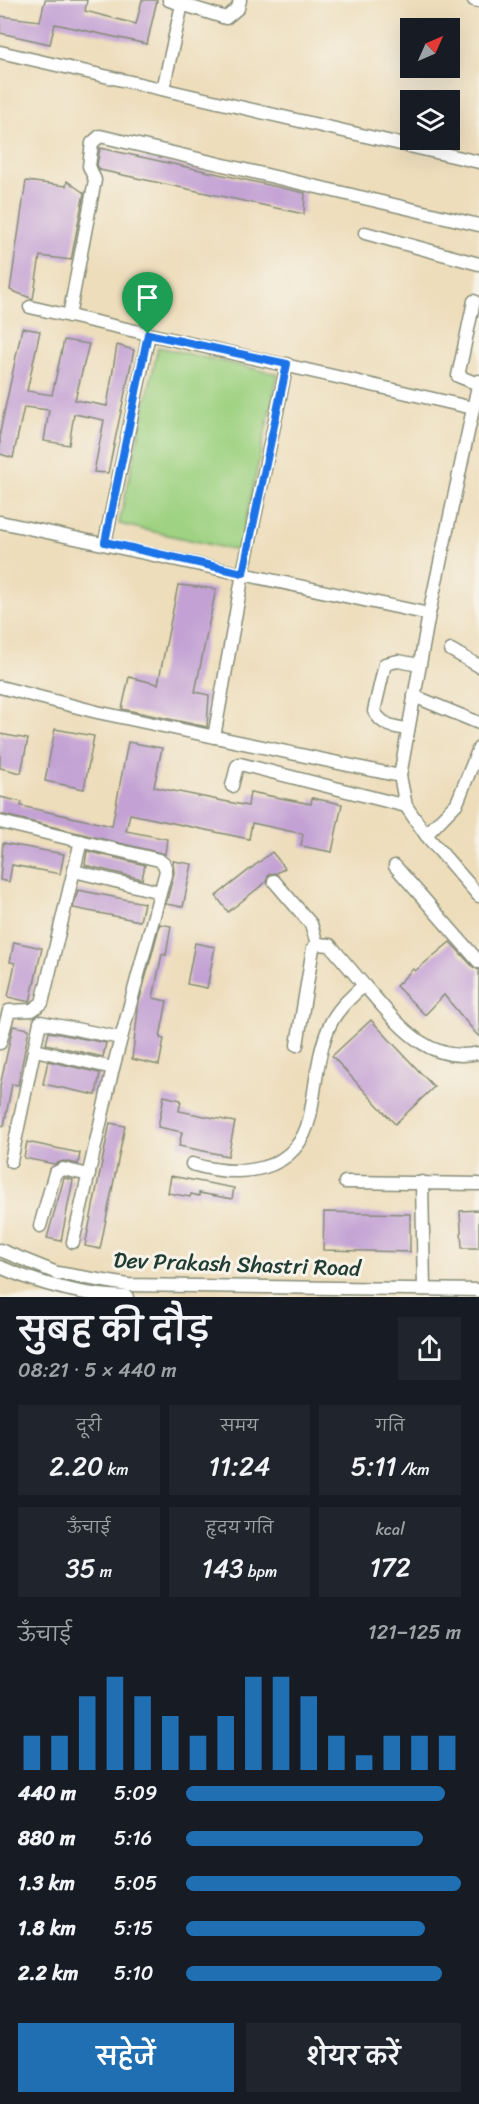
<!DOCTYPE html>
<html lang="hi">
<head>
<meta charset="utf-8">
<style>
  :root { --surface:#171b24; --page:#20242c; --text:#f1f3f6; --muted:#9ea1a6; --accent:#1f6fb2 }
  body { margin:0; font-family:Sriracha,"Playpen Sans Deva",sans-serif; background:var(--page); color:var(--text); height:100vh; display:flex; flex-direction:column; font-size:22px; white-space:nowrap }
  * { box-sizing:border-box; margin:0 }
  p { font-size:20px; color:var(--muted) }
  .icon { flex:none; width:33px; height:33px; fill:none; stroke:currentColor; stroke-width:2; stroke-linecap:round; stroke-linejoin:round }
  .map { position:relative; height:1297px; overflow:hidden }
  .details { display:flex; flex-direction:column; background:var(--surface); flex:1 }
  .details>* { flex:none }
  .needle { width:39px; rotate:45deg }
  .tools { position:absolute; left:400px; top:18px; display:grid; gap:12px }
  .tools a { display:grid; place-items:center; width:60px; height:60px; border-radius:0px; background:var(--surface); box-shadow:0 6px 24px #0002; font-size:30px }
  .pin { position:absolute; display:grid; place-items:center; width:51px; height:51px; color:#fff; margin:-62px -26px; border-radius:50% 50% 50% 0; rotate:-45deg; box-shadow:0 0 6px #0007 }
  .pin .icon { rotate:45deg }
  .round { display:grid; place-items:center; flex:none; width:63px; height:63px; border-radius:0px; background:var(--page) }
  .summary { display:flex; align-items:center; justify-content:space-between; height:102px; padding:0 18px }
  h1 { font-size:33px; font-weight:600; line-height:45px }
  .metrics { display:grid; grid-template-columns:repeat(3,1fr); gap:9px; height:102px; padding:6px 18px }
  .metrics div { display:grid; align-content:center; border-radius:0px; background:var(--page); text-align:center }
  .metrics b { font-size:26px; font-weight:600 }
  .metrics small { font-size:16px; font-weight:400 }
  .metrics p { font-size:16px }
  .chart { height:168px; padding:12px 18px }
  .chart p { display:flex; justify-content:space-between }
  .chart svg { width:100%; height:108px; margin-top:6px; stroke:var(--accent); stroke-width:6 }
  .cta { display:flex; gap:12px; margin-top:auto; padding:12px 18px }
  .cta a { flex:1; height:69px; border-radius:0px; background:var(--accent); color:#fff; font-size:24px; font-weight:600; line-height:69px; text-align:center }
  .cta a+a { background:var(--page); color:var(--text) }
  ul { padding:0 18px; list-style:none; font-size:20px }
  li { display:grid; grid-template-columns:96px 72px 1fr; align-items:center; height:45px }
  li i { height:15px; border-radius:8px; background:var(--accent) }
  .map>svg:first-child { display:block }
</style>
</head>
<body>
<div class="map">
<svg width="479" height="1297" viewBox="0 0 479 1297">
  <rect width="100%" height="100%" fill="#f7f3e8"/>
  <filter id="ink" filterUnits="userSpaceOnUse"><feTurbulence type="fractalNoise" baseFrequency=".0167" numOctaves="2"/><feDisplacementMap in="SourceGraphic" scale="12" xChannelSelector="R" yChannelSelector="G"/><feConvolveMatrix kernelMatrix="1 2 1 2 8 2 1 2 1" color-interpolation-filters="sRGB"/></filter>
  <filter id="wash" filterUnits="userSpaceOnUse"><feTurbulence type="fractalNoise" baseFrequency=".008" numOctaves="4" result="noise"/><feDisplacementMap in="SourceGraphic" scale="24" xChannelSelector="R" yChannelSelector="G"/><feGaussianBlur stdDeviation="1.35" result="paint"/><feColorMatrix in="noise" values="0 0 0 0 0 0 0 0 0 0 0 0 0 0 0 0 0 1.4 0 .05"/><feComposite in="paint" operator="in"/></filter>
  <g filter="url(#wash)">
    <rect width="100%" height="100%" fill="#edddbb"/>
    <path fill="#9fd282" stroke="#5f885b" stroke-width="1.5" d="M158,347L278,374L239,551L119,524Z"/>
    <g id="blocks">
      <g fill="#c3a1d4">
        <path d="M45,0H87L85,11L136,24L142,0H157L147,44L55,24L50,44L0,33V16L40,21Z"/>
        <path d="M100,148L305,193L304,214L100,170L97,165Z"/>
        <path d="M26,181L66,186L67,181L84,193L71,260L40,256L33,299L10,290Z"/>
        <path d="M22,328L40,331L27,391L52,395L64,340L89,344L75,400L107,406L117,345L134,350L108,473L94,472L104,420L74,414L69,445L44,441L49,410L24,407L13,458L0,454V432Z"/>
        <path d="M178,585L216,589L195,692L209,695L207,727L122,709L129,677L158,684Z"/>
        <path d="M55,729L94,736L84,789L45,781Z"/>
        <path d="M0,734L28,739L21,773L0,768Z"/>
        <path d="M128,742L162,748L154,787L248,806L250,792L311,804L312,798L342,804L332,852L301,846L303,834L252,823L249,839L130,814L126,831L167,839L165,854L0,814V797L22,802L21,806L112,826Z"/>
        <path d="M3,843L64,854L60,874L12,865L9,882L0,880Z"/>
        <path d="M87,851L145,865L142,879L85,865Z"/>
        <path d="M272,852L285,868L277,873L269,874L266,882L228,912L216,896Z"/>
        <path d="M173,861L192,864L183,907L166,904L174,873Z"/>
        <path d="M78,890L144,903L140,921L73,908Z"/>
        <path d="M160,924L171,926L166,955L162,954L153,998L167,1001L160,1038L164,1039L159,1065L132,1059L139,1002Z"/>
        <path d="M14,942L42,948L30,1002L8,997L15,963L10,962Z"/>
        <path d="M450,942L473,967L479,970V1037L444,995L425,1015L396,986L413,969L415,971Z"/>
        <path d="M195,943L215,947L207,988L187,984Z"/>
        <path d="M371,1020L434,1087L395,1124L332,1056Z"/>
        <path d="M13,1026L29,1029L18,1085L12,1084L4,1126L0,1125V1086Z"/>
        <path d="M49,1032L106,1043L103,1057L46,1044Z"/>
        <path d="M48,1061L100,1073L96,1095L43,1084Z"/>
        <path d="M164,1096L181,1100L179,1111L235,1122L228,1156L179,1146L182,1132L158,1127Z"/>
        <path d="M110,1123L125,1126L100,1249L85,1246Z"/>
        <path d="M27,1142L80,1153L78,1164L64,1161L54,1164L24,1158Z"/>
        <path d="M171,1176L234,1188L232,1199L199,1193V1196L191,1194L190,1197L168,1193Z"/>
        <path d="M64,1178L73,1180L61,1241L47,1238Z"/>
        <path d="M479,1210V1248H462L460,1211Z"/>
        <path d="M324,1212L410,1214V1252L323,1250Z"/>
      </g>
    </g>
  </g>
  <g filter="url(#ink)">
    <use href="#blocks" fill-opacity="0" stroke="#868d78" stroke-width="1.5"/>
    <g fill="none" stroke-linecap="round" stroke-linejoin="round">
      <defs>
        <g id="minor">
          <path d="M169,0L226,18L238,8L240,0"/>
          <path d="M474,0L479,1"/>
          <path d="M0,52L479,162"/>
          <path d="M163,89L183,0"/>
          <path d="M365,233L479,264"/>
          <path d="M474,301L458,376L478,384"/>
          <path d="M30,307L473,408"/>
          <path d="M69,316L95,180L89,166L92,143L100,136L479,225"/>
          <path d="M479,381L429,614L400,776L406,806L426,835L479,896"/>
          <path d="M0,522L429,614"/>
          <path d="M105,542L149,334"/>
          <path d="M451,650L479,666"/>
          <path d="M0,687L97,712L400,776"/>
          <path d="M414,696L479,723"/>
          <path d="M408,729C392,727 382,725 374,711L385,664L398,661L419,665"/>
          <path d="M214,737L243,573L287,364"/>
          <path d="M232,786L237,766L240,764L406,806"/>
          <path d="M0,822L159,860L164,864L166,871L112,1072L73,1242"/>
          <path d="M426,835L457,803L479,748"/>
          <path d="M395,866L479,962"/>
          <path d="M74,871L160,892"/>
          <path d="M274,881L311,924L317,944"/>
          <path d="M0,1043L9,1011L32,1010L42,1003L81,841"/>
          <path d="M297,1045L313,948L317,944L330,945L364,985"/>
          <path d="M35,1050L113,1068"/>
          <path d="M11,1161L40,1022L121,1038"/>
          <path d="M192,1164C239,1178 297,1175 310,1116C316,1086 317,1055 329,1027C336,1010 351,997 364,985C396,1021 426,1065 479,1053"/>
          <path d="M345,1182L479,1184"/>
          <path d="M422,1182L424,1289"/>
          <path d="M40,1226L55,1173L63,1169L89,1175"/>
          <path d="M0,1250L57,1273L128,1285L479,1290"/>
          <path d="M0,1267C42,1285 82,1296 127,1297"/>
        </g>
      </defs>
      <use href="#minor" stroke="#868d78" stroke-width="15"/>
      <use href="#minor" stroke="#fff" stroke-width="12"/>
    </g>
  </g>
  <g fill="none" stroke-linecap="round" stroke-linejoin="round" filter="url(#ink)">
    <defs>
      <path id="route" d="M148,334L287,364L243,573L105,542Z"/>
    </defs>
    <use href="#route" stroke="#fff" stroke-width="12"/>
    <use href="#route" stroke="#1a73e8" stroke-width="8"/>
  </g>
  <g text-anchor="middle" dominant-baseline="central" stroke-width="6" stroke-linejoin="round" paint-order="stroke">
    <g font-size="22" fill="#1f3d34" stroke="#f7f3e8">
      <text transform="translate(237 1264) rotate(2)">Dev Prakash Shastri Road</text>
    </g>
  </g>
</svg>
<div class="tools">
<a><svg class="needle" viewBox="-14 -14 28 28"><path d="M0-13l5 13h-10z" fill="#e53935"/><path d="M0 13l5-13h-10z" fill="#9ea1a6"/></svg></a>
<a><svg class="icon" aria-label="layers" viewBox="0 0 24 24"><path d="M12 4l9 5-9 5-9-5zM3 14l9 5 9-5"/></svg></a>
</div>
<div class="pin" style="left:148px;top:334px;background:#1e9e55"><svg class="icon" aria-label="arrive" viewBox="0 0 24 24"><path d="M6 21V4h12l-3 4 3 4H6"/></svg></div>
</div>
<section class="details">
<div class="summary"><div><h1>सुबह की दौड़</h1><p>08:21 · 5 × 440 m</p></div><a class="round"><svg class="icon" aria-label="share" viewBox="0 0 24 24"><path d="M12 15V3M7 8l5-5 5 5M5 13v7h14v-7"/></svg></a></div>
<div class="metrics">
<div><p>दूरी</p><b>2.20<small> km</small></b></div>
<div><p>समय</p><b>11:24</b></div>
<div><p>गति</p><b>5:11<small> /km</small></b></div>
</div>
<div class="metrics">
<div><p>ऊँचाई</p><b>35<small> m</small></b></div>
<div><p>हृदय गति</p><b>143<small> bpm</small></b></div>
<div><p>kcal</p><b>172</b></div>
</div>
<div class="chart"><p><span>ऊँचाई</span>121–125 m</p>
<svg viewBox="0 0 160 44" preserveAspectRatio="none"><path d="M5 44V30M15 44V30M25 44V14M35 44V6M45 44V14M55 44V22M65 44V30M75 44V22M85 44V6M95 44V6M105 44V14M115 44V30M125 44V38M135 44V30M145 44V30M155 44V30"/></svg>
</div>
<ul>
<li><b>440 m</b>5:09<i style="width:94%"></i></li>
<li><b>880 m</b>5:16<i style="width:86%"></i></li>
<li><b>1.3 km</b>5:05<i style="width:100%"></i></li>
<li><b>1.8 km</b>5:15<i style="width:87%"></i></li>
<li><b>2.2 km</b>5:10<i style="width:93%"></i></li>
</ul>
<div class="cta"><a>सहेजें</a><a>शेयर करें</a></div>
</section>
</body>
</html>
